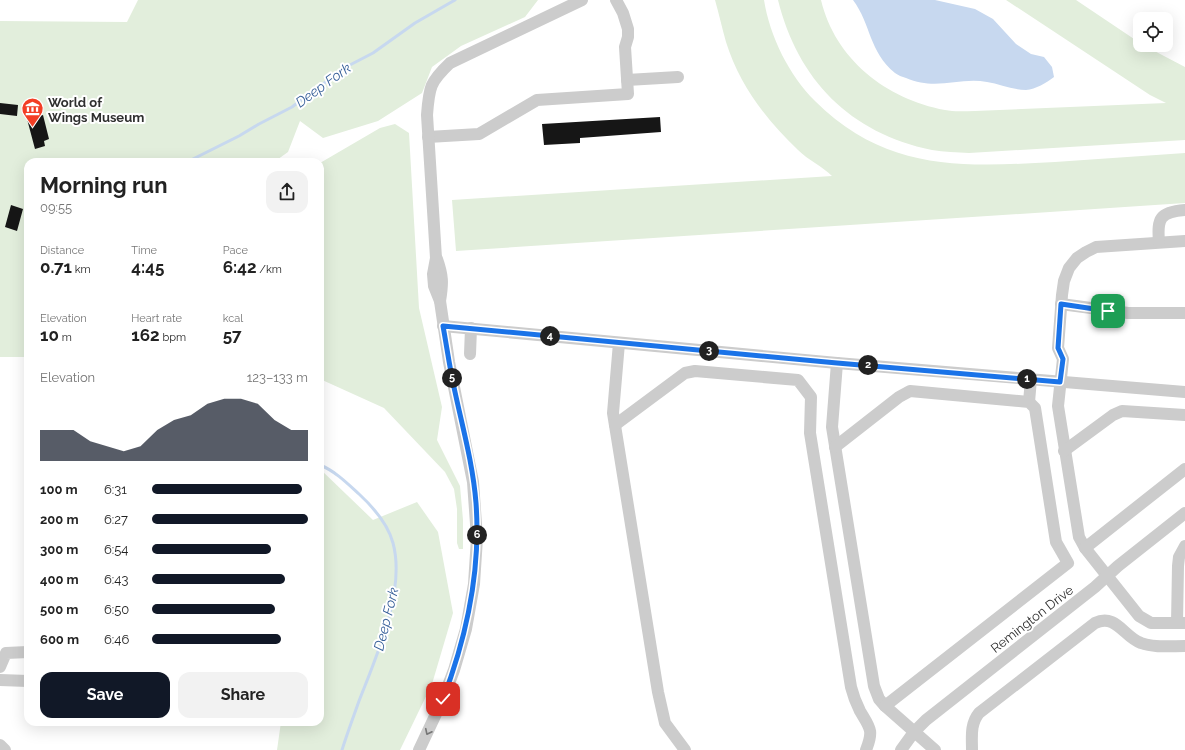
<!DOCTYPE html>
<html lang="en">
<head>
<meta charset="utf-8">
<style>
  :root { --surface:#fff; --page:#f2f2f2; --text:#222; --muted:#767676; --accent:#111827 }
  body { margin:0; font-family:Raleway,sans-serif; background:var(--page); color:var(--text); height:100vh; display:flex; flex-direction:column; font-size:15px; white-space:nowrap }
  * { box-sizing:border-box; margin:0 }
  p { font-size:13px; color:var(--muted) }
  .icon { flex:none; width:22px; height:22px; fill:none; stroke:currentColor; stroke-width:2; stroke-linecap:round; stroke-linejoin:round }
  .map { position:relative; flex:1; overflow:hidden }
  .panel { position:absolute; left:24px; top:158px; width:300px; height:568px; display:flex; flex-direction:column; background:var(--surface); border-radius:12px; box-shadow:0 4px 16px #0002 }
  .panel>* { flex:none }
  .controls { position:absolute; left:1133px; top:12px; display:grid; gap:8px }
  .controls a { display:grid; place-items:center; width:40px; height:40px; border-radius:8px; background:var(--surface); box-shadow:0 4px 16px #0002; font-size:20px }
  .pin { position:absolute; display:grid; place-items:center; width:34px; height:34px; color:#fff; margin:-17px; border-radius:8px; box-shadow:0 2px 6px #0006 }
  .km { position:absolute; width:20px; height:20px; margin:-10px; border-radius:50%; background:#222; color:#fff; font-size:11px; line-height:20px; text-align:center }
  .round { display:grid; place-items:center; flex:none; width:42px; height:42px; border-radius:12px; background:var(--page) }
  .summary { display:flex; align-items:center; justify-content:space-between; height:68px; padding:0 16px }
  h1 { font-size:22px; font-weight:700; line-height:30px }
  .stats { display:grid; grid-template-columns:repeat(3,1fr); gap:6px; height:68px; padding:4px 16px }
  .stats div { display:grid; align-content:center }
  .stats b { font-size:17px; font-weight:700 }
  .stats small { font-size:11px; font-weight:400 }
  .stats p { font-size:11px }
  .chart { height:112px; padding:8px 16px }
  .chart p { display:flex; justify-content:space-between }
  .chart svg { width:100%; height:72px; margin-top:4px; fill:var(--accent); opacity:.7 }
  .button { display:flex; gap:8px; margin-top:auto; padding:8px 16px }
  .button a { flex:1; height:46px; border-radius:12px; background:var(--accent); color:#fff; font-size:16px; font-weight:700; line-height:46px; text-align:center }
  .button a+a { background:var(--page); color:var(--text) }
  ul { padding:0 16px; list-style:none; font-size:13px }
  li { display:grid; grid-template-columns:64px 48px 1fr; align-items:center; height:30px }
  li i { height:10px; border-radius:5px; background:var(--accent) }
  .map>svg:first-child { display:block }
</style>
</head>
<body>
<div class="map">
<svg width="1185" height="750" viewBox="0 0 1185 750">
  <rect width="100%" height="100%" fill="#fff"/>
  <g fill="#e2eedc">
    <path d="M138,0H538L525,17L461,46L432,67L422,93L378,121L323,138L300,121L288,152L274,162H28V357H0V21L127,22Z"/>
    <path d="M715,0H764C770,37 789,75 815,101C887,172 962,167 1055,162C1098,159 1142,156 1185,153V203L456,251L452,200L832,176C822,166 808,160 798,150C766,120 739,84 726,42C722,28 719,14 715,0Z"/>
    <path d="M778,0H821C835,59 886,99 945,110C954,112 965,111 975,111L1166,103L1150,95L1006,0H1076L1140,43V45H1143L1185,67V140L969,153C957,152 944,152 932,150C850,133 798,80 778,0Z"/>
    <path d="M395,124L409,133L419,308L442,407L437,440L460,486L463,520V549H459L457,543V509L454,489L445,472L384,408L320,379V163L380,128Z"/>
    <path d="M320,469L373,520L417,502L438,532L453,613L432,684L400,750H277L281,722H320V626L323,573L320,569Z"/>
  </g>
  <path fill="#c7d8ef" d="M853,0H935L975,9L993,19L1016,44L1031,54L1044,57L1052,67L1054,77C1046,83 1036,89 1026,90C1013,90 1000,84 987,82C959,77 936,91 906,78C902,77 898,75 895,73C869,52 871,24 853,0Z"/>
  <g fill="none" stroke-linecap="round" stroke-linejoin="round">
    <g stroke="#c7d8ef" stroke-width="3">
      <path d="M187,162L239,136L259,124L292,107L346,67L373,53L415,23L455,0"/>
      <path d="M320,465C335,471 347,483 359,494C373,507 388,524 393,543C406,591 376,657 359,701C353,718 347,734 342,750"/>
    </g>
  </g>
  <g fill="#161616">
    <path d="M0,103L18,105L17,116L0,114Z"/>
    <path d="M43,115L49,139L44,141L45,146L35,149L27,119Z"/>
    <path d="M660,117L661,132L580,138V143L544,145L542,124Z"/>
    <path d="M11,205L23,209L17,231L5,227Z"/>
  </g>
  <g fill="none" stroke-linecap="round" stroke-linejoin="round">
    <g stroke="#ccc" stroke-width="12">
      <path d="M627,80L678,77"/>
      <path d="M428,137L479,134L537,100L628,94L625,47L628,37V29L623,13L616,0"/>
      <path d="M1185,241L1096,247L1086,252L1077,258L1069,268L1064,281L1062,295L1058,348L1063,359L1058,406L1079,537L1085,548L1139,616L1151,623H1185"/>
      <path d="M1159,242C1157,218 1160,212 1185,210"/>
      <path d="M437,259C443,276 443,283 440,301"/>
      <path d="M1061,304L1128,313H1185"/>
      <path d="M443,326L837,363L1185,392"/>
      <path d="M619,343L613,413L658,692L665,723L685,750"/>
      <path d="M470,354L471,328"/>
      <path d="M837,363L832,427L874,686L879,699L885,706L935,750"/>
      <path d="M1029,402L1031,379"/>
      <path d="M615,425L685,373L695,371L798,380L811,397L810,433L851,687C853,695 856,703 860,711C870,728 874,730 866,750"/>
      <path d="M835,447L899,397L910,391L1029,402L1035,408L1056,542L1068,563L885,706"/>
      <path d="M1064,451L1113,415L1122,411L1185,415"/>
      <path d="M1085,548L1185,469"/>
      <path d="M1177,623L1178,566L1179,557L1185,546"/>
      <path d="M0,667L6,653L28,652"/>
      <path d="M0,680L28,681"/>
      <path d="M0,745L5,750"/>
      <path d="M419,750L443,699L454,670L466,629L474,584L477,538L473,482L449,362L440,301L434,286L433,274L436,258L427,115C429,87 430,82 450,63L582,0"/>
      <path d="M901,750L914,732L926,720L1095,587L1118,566L1185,513"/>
      <path d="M972,750C972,737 970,724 979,713L1095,623C1116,613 1124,637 1141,643C1154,648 1171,646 1185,646"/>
    </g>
  </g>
  <defs><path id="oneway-chevron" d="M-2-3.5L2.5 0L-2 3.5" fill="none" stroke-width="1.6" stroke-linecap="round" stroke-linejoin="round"/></defs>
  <use stroke="#767676" href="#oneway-chevron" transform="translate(428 732) rotate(116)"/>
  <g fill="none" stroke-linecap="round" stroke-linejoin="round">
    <defs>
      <path id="route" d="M443,699C467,636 481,571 476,503C473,465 463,429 455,392C450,370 447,348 443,326L837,363L1060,382L1063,359L1058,348L1061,304L1108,311"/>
    </defs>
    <use href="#route" stroke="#fff" stroke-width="8"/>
    <use href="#route" stroke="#1a73e8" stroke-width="5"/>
  </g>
  <defs>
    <symbol id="museum-pin" viewBox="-11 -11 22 30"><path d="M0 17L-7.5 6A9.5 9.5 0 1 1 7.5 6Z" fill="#f33e25" stroke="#fff"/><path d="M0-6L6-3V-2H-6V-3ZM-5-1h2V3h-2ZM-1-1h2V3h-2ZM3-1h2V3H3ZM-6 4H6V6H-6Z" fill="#fff"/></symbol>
  </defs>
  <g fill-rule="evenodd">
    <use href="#museum-pin" x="20" y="96" width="25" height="34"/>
  </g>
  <g text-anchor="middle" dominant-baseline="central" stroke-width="4" stroke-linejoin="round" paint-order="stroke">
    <g font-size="13" font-weight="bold" fill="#2f2f2f" stroke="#fff" text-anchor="start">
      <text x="48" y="102">World of<tspan x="48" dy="15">Wings Museum</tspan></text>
    </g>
    <g font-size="13" fill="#2f2f2f" stroke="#fff">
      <text transform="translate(1032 619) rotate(-38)">Remington Drive</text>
    </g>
    <g font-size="14" font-style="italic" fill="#365f99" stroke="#fff">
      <text transform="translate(323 85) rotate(-36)">Deep Fork</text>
      <text transform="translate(386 619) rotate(-76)">Deep Fork</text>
    </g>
  </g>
</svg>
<div class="controls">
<a><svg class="icon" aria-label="locate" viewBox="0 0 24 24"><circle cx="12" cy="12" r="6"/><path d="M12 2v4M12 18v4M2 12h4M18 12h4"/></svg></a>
</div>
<div class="pin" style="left:1108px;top:311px;background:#1e9e55"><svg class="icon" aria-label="arrive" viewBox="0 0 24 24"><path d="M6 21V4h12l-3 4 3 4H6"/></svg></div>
<div class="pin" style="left:443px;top:699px;background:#d93025"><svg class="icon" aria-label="check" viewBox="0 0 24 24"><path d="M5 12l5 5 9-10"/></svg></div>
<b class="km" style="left:1027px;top:379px">1</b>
<b class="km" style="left:868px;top:365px">2</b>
<b class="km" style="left:709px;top:351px">3</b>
<b class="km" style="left:550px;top:336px">4</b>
<b class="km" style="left:452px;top:378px">5</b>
<b class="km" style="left:477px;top:535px">6</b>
<section class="panel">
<div class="summary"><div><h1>Morning run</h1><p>09:55</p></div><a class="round"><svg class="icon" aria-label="share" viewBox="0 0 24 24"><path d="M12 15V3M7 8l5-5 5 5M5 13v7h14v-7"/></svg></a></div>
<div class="stats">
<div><p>Distance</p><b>0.71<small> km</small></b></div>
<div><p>Time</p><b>4:45</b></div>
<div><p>Pace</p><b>6:42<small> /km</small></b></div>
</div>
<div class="stats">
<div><p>Elevation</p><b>10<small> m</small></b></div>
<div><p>Heart rate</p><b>162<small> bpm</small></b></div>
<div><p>kcal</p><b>57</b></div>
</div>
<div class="chart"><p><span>Elevation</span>123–133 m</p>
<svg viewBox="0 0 160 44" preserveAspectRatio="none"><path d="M0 44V25L10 25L20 25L30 32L40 35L50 38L60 35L70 25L80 19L90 16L100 9L110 6L120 6L130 9L140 19L150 25L160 25V44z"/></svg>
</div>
<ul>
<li><b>100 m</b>6:31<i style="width:96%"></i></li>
<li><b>200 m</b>6:27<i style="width:100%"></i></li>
<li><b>300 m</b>6:54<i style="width:76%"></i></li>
<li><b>400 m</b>6:43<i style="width:85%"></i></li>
<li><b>500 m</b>6:50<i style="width:79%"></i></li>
<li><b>600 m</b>6:46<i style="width:83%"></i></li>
</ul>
<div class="button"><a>Save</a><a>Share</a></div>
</section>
</div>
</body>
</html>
